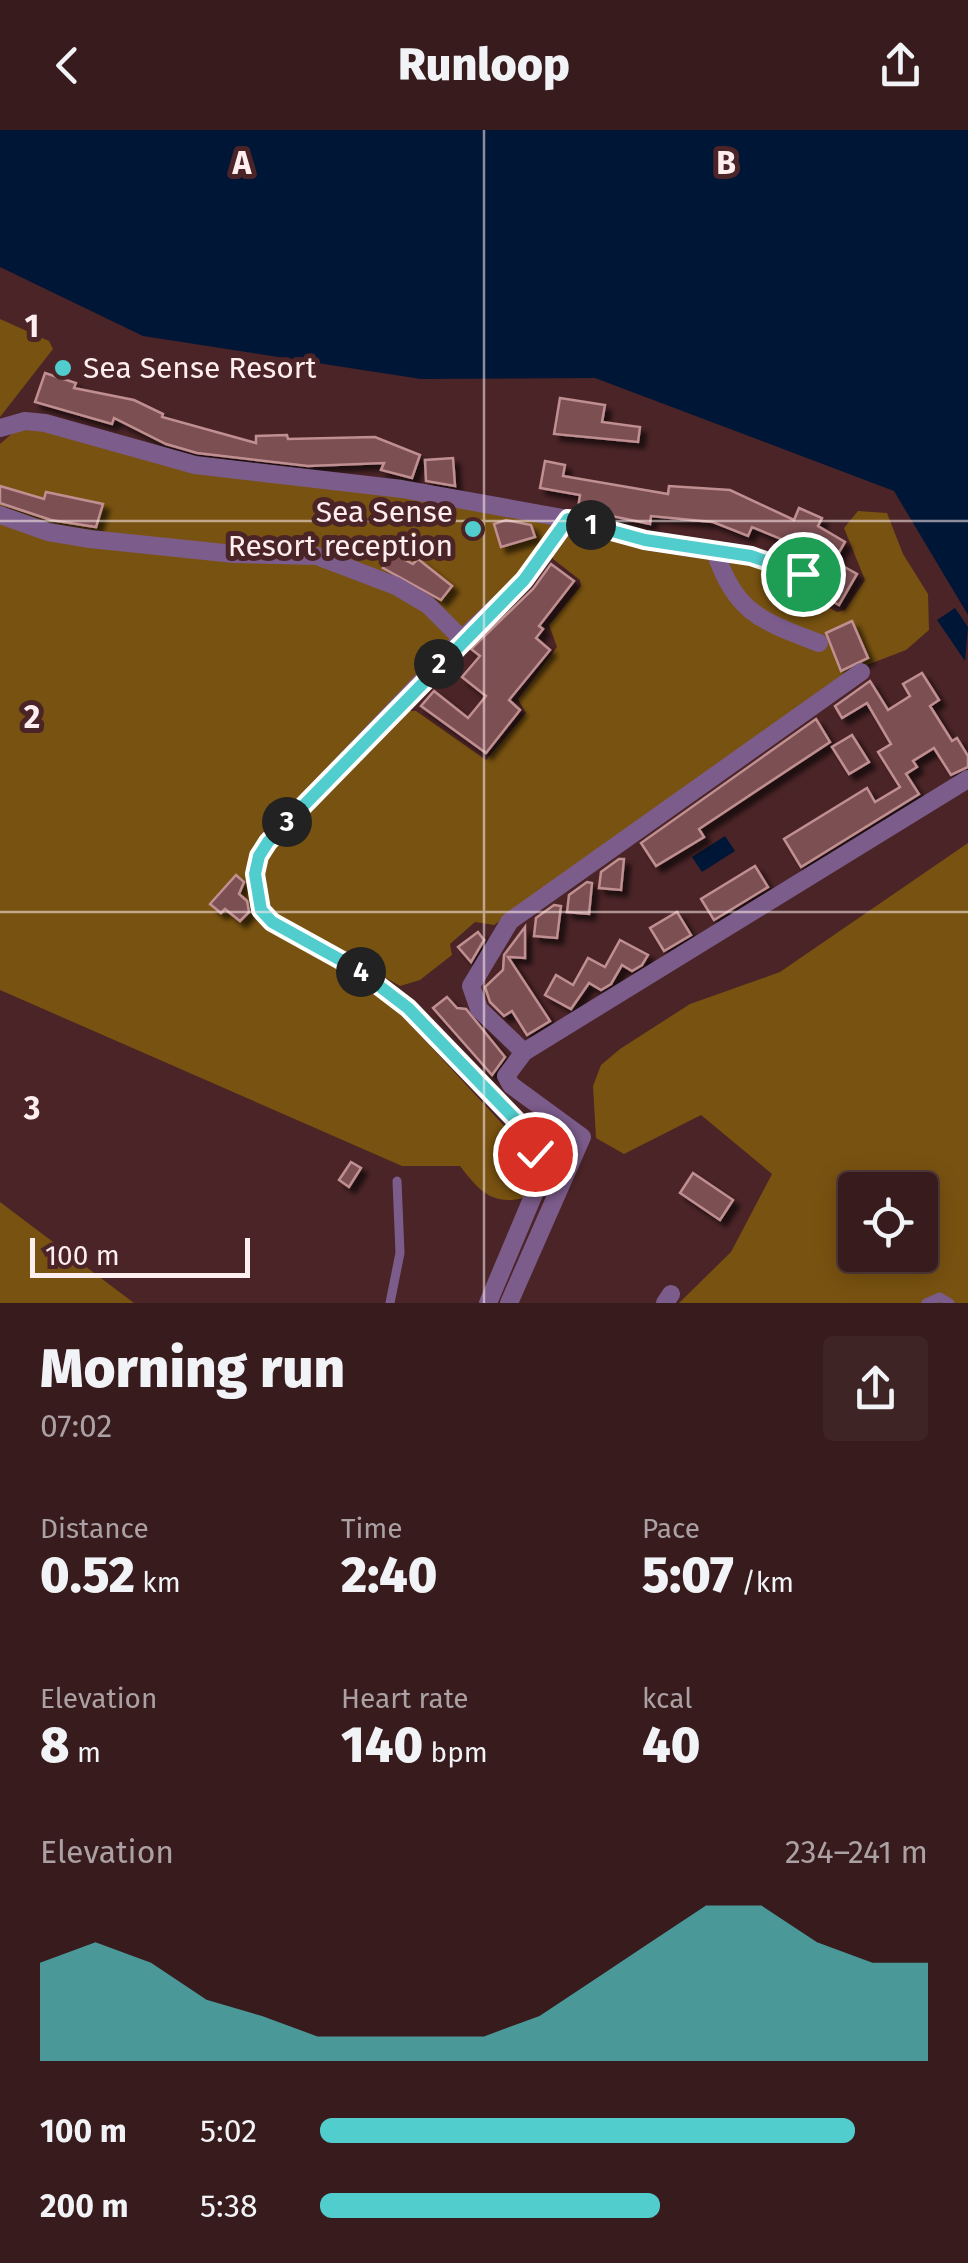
<!DOCTYPE html>
<html lang="en">
<head>
<meta charset="utf-8">
<style>
  :root { --surface:#381b1d; --page:#3f2426; --text:#f1f3f6; --muted:#aba1a4; --line:#52393b; --accent:#52cdcd }
  body { margin:0; font-family:"Fira Sans",sans-serif; background:var(--page); color:var(--text); height:100vh; display:flex; flex-direction:column; font-size:38px; white-space:nowrap }
  * { box-sizing:border-box; margin:0 }
  p { font-size:32px; color:var(--muted) }
  .icon { flex:none; width:55px; height:55px; fill:none; stroke:currentColor; stroke-width:2; stroke-linecap:round; stroke-linejoin:round }
  .map { position:relative; height:1173px; overflow:hidden }
  .sheet { display:flex; flex-direction:column; background:var(--surface); flex:1 }
  .sheet>* { flex:none }
  .controls { position:absolute; left:838px; top:1042px; display:grid; gap:20px }
  .controls a { display:grid; place-items:center; width:100px; height:100px; border-radius:10px; background:var(--surface); box-shadow:0 5px 25px #0003,0 0 0 2px var(--line); font-size:50px }
  .scale { position:absolute; left:30px; bottom:25px; width:220px; box-sizing:border-box; padding-left:10px; border:5px solid #ffeeef; border-top:0; font-size:28px; line-height:35px; white-space:nowrap; color:#ffeeef; -webkit-text-stroke:8px #4b2427; paint-order:stroke }
  .pin { position:absolute; display:grid; place-items:center; width:85px; height:85px; color:#fff; margin:-42px; border:5px solid #fff; border-radius:50%; box-shadow:0 2px 10px #0007 }
  .km { position:absolute; width:50px; height:50px; margin:-25px; border-radius:50%; background:#222; color:#fff; font-size:28px; line-height:50px; text-align:center }
  .round { display:grid; place-items:center; flex:none; width:105px; height:105px; border-radius:10px; background:var(--page) }
  .head { display:flex; align-items:center; justify-content:space-between; height:170px; padding:0 40px }
  h1 { font-size:55px; font-weight:800; line-height:75px }
  .stats { display:grid; grid-template-columns:repeat(3,1fr); gap:15px; height:170px; padding:10px 40px }
  .stats div { display:grid; align-content:center }
  .stats b { font-size:50px; font-weight:800 }
  .stats small { font-size:28px; font-weight:400 }
  .stats p { font-size:28px }
  .chart { height:280px; padding:20px 40px }
  .chart p { display:flex; justify-content:space-between }
  .chart svg { width:100%; height:180px; margin-top:10px; fill:var(--accent); opacity:.7 }
  ul { padding:0 40px; list-style:none; font-size:32px }
  li { display:grid; grid-template-columns:160px 120px 1fr; align-items:center; height:75px }
  li i { height:25px; border-radius:12px; background:var(--accent) }
  header { display:flex; justify-content:space-between; align-items:center; height:130px; padding:0 40px; background:var(--surface); font-size:45px; font-weight:800 }
  .map>svg:first-child { display:block }
</style>
</head>
<body>
<header><svg class="icon" aria-label="back" viewBox="0 0 24 24"><path d="M15 5l-7 7 7 7"/></svg>Runloop<svg class="icon" aria-label="share" viewBox="0 0 24 24"><path d="M12 15V3M7 8l5-5 5 5M5 13v7h14v-7"/></svg></header>
<div class="map">
<svg width="968" height="1173" viewBox="0 0 968 1173">
  <defs>
    <filter id="shadow"><feDropShadow dx="6" dy="6" stdDeviation="2.5" flood-color="#0009"/></filter>
  </defs>
  <rect width="100%" height="100%" fill="#4b2427"/>
  <g fill="#785210" fill-rule="evenodd">
    <path d="M0,189L49,211L53,219L0,287Z"/>
    <path d="M41,297C208,341 380,359 549,392L553,402L535,429L262,707L251,765L259,791L352,844L398,881L506,998L525,1036L523,1068C491,1076 478,1059 460,1036H402L0,860V314L16,300Z"/>
    <path d="M858,381L887,383L903,424L928,464L929,500L906,520L859,538L494,795L475,792L450,814L452,825L420,850L400,856L276,785L262,759L265,730L282,705L407,581H416L486,630L526,583L518,569L557,517L549,495L581,456L580,450L553,429L552,421L567,399L658,422L754,436L837,482L845,480L865,450L844,398Z"/>
    <path d="M968,713V1173H679L731,1122L772,1044L701,985L624,1024L596,1008L593,956L601,935L620,919L690,874L780,842ZM855,1060H920V1125H855Z"/>
    <path d="M0,1072L134,1173H0Z"/>
  </g>
  <g fill="#001636">
    <path d="M0,0H968V485L894,361L595,248L421,249L143,206L0,137Z"/>
    <path d="M955,478L968,497L965,531L937,490Z"/>
    <path d="M725,706L735,721L702,742L692,727Z"/>
  </g>
  <g fill="#7b4f52" stroke="#c08f91" stroke-width="2.5" filter="url(#shadow)">
    <path d="M45,243L76,253L74,258L134,270L163,284L162,287L256,313V306L287,305L288,309L375,307L420,325L412,348L381,340L384,333L308,336L197,323L166,314L114,288L112,294L35,272Z"/>
    <path d="M560,268L605,275L602,292L640,297L638,312L554,304Z"/>
    <path d="M453,328L455,356L426,351L425,330Z"/>
    <path d="M545,331L565,335L563,346L668,364L669,356L730,360L794,390L799,378L822,388L818,396L845,412L834,431L857,444L839,475L816,462L828,442L803,428L808,420L752,397L748,406L713,392L651,386L650,394L578,379L580,365L540,358Z"/>
    <path d="M0,356L44,369L46,362L103,374L96,397L51,390L0,373Z"/>
    <path d="M506,390L531,395L535,407L501,417L494,394Z"/>
    <path d="M391,423L413,434L418,429L452,456L441,470L383,438Z"/>
    <path d="M551,434L574,451L539,496L543,499L536,508L550,520L509,570L520,580L486,623L421,576L434,561L468,588L486,566L462,547L480,526L471,519L533,459Z"/>
    <path d="M852,491L868,528L841,541L826,503Z"/>
    <path d="M922,543L939,570L930,576L952,611L957,608L968,626V637L951,645L934,618L913,631L917,637L906,644L919,664L801,737L784,709L867,658L875,672L900,657L878,622L891,614L867,573L842,588L835,576L870,551L888,580L910,566L903,554Z"/>
    <path d="M816,589L830,612L699,699L704,707L656,736L641,713Z"/>
    <path d="M852,605L869,632L849,644L832,617Z"/>
    <path d="M619,729H624L621,760L599,758L601,742Z"/>
    <path d="M755,736L768,757L714,790L701,769Z"/>
    <path d="M236,745L244,752L239,764L247,771L249,782L240,791L225,779L221,783L210,774Z"/>
    <path d="M587,752L592,753L589,784L567,782L569,765Z"/>
    <path d="M554,775L561,776L557,808L534,806L536,788Z"/>
    <path d="M677,782L691,805L664,821L650,798Z"/>
    <path d="M525,797V828L508,827L550,891L527,905L512,881L504,886L490,872L485,857L503,840L504,825Z"/>
    <path d="M478,802L484,810L471,832L458,817Z"/>
    <path d="M620,810L648,825L642,835L632,841L622,835L611,854L601,860L589,853L571,879L545,865L556,845L573,855L588,828L605,837Z"/>
    <path d="M447,867L457,878L466,879L505,927L492,945L433,878Z"/>
    <path d="M351,1032L361,1038L349,1057L339,1050Z"/>
    <path d="M693,1043L733,1070L720,1090L680,1063Z"/>
  </g>
  <g fill="none" stroke-linecap="round" stroke-linejoin="round">
    <g stroke="#7c5c8b" stroke-width="9">
      <path d="M390,1173L400,1123L397,1051"/>
      <path d="M926,1173L940,1167L950,1173"/>
    </g>
    <g stroke="#7c5c8b" stroke-width="18">
      <path d="M0,298L25,291L45,293L195,335L402,359L568,389"/>
      <path d="M0,385L48,402L90,409L234,424L317,426L396,456L428,475L462,509L268,712L259,726L255,744L261,780L273,792L357,839L408,879L515,991L542,1045L488,1173"/>
      <path d="M715,422C737,484 760,490 819,513"/>
      <path d="M462,509L524,450L568,389L645,411L751,426L803,444"/>
      <path d="M524,922L479,879L471,856L510,791L861,542"/>
      <path d="M509,1173L582,1007L511,955L506,946L524,922L968,649"/>
      <path d="M665,1173L671,1164"/>
    </g>
  </g>
  <g fill="none" stroke-linecap="round" stroke-linejoin="round">
    <defs>
      <path id="route" d="M535,1024L516,990L408,878L357,839L272,792L261,780L255,744L259,726L268,712L524,450L568,389L645,410L751,426L803,444"/>
    </defs>
    <use href="#route" stroke="#fff" stroke-width="20"/>
    <use href="#route" stroke="#52cdcd" stroke-width="12"/>
  </g>
  <path fill="none" stroke="#ffeeef" stroke-width="2.5" stroke-opacity="0.55" d="M484,0V1173M0,391H968M0,782H968"/>
  <g fill="#52cdcd" stroke="#4b2427" stroke-width="4">
    <circle cx="63" cy="238" r="10"/>
    <circle cx="473" cy="399" r="10"/>
  </g>
  <g text-anchor="middle" dominant-baseline="central" stroke-width="10" stroke-linejoin="round" paint-order="stroke">
    <g font-size="30" fill="#ffeeef" stroke="#4b2427" text-anchor="start">
      <text x="83" y="238">Sea Sense Resort</text>
      <text x="453" y="382" text-anchor="end">Sea Sense<tspan x="453" dy="34">Resort reception</tspan></text>
    </g>
  </g>
  <g font-size="32" text-anchor="middle" font-weight="bold" fill="#ffeeef" stroke="#4b2427" stroke-width="10" stroke-linejoin="round" paint-order="stroke">
    <text x="242" y="44">A</text>
    <text x="726" y="44">B</text>
    <text x="32" y="207">1</text>
    <text x="32" y="598">2</text>
    <text x="32" y="989">3</text>
  </g>
</svg>
<div class="controls">
<a><svg class="icon" aria-label="locate" viewBox="0 0 24 24"><circle cx="12" cy="12" r="6"/><path d="M12 2v4M12 18v4M2 12h4M18 12h4"/></svg></a>
</div>
<div class="scale">100 m</div>
<div class="pin" style="left:803px;top:444px;background:#1e9e55"><svg class="icon" aria-label="arrive" viewBox="0 0 24 24"><path d="M6 21V4h12l-3 4 3 4H6"/></svg></div>
<div class="pin" style="left:535px;top:1024px;background:#d93025"><svg class="icon" aria-label="check" viewBox="0 0 24 24"><path d="M5 12l5 5 9-10"/></svg></div>
<b class="km" style="left:591px;top:395px">1</b>
<b class="km" style="left:439px;top:534px">2</b>
<b class="km" style="left:287px;top:692px">3</b>
<b class="km" style="left:361px;top:842px">4</b>
</div>
<section class="sheet">
<div class="head"><div><h1>Morning run</h1><p>07:02</p></div><a class="round"><svg class="icon" aria-label="share" viewBox="0 0 24 24"><path d="M12 15V3M7 8l5-5 5 5M5 13v7h14v-7"/></svg></a></div>
<div class="stats">
<div><p>Distance</p><b>0.52<small> km</small></b></div>
<div><p>Time</p><b>2:40</b></div>
<div><p>Pace</p><b>5:07<small> /km</small></b></div>
</div>
<div class="stats">
<div><p>Elevation</p><b>8<small> m</small></b></div>
<div><p>Heart rate</p><b>140<small> bpm</small></b></div>
<div><p>kcal</p><b>40</b></div>
</div>
<div class="chart"><p><span>Elevation</span>234–241 m</p>
<svg viewBox="0 0 160 44" preserveAspectRatio="none"><path d="M0 44V20L10 15L20 20L30 29L40 33L50 38L60 38L70 38L80 38L90 33L100 24L110 15L120 6L130 6L140 15L150 20L160 20V44z"/></svg>
</div>
<ul>
<li><b>100 m</b>5:02<i style="width:88%"></i></li>
<li><b>200 m</b>5:38<i style="width:56%"></i></li>
</ul>
</section>
</body>
</html>
